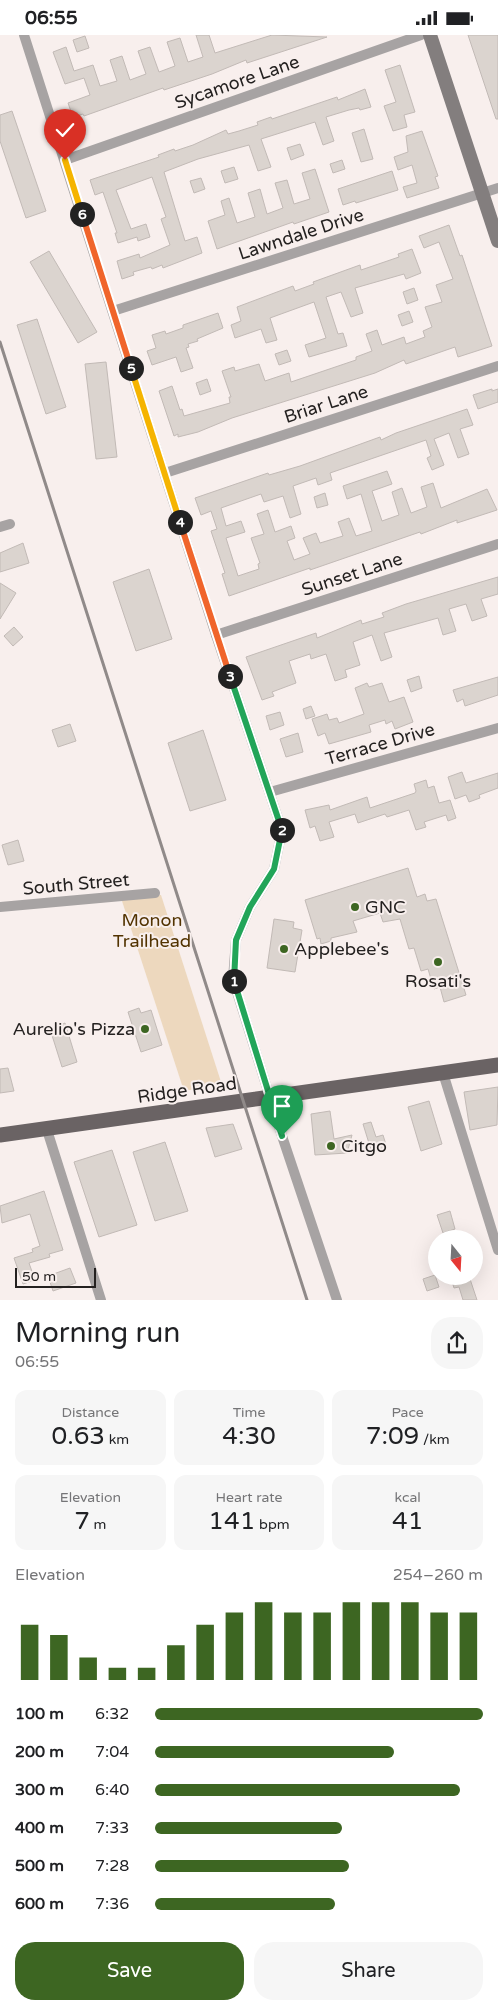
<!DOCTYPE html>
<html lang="en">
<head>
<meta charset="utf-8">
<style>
  :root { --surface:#fff; --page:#f6f6f6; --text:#202124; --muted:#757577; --accent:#3d6622 }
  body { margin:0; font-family:"Varela Round",sans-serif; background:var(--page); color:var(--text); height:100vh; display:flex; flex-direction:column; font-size:19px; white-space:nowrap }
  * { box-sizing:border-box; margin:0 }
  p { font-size:16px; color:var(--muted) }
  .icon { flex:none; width:28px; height:28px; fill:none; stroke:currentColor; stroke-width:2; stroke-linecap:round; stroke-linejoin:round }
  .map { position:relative; height:1265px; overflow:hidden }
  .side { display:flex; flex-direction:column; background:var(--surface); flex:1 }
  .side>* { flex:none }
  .needle { width:32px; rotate:162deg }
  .buttons { position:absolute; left:428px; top:1195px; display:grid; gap:10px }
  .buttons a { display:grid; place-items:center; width:55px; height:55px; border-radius:50%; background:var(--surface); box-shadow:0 5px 20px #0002; font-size:25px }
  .scale { position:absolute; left:15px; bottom:12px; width:81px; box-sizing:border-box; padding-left:5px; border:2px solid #242120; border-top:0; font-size:14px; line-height:18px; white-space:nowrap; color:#242120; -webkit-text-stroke:4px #f8efed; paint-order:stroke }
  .pin { position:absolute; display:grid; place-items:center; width:42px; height:42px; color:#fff; margin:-51px -21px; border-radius:50% 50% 50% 0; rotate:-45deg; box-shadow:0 0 5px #0007 }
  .pin .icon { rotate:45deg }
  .km { position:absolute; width:25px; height:25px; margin:-12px; border-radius:50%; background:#222; color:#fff; font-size:14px; line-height:25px; text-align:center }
  .round { display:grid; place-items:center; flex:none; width:52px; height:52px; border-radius:20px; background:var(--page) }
  .summary { display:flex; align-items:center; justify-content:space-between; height:85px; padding:0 15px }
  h1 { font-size:28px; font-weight:600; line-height:38px }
  .figures { display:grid; grid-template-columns:repeat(3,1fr); gap:8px; height:85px; padding:5px 15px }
  .figures div { display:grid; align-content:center; border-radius:12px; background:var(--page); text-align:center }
  .figures b { font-size:25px; font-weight:600 }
  .figures small { font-size:14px; font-weight:400 }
  .figures p { font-size:14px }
  .chart { height:140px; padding:10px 15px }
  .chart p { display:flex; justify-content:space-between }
  .chart svg { width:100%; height:90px; margin-top:5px; stroke:var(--accent); stroke-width:6 }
  .action { display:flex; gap:10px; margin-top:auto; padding:10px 15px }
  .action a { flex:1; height:58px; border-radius:20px; background:var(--accent); color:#fff; font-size:20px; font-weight:600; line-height:58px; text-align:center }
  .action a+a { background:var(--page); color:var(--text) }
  ul { padding:0 15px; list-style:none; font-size:16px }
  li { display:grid; grid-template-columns:80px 60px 1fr; align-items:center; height:38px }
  li i { height:12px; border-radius:6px; background:var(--accent) }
  .status { display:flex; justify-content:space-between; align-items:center; height:35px; padding:0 25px; background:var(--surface); direction:ltr }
  .status svg { height:14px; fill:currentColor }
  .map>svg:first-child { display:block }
</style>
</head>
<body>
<div class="status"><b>06:55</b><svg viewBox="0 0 49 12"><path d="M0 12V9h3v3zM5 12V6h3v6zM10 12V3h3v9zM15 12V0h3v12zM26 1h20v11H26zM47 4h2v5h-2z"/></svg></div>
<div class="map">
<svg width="498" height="1265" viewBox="0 0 498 1265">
  <rect width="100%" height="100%" fill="#f8efed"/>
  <path fill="#edd8be" d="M161,860L222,1050L184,1056L121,863Z"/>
  <g fill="#dbd4cf" stroke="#c2bab6">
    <path d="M196,0H209L215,18L272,0L327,2L247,28L246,25L212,39L164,55L163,53L84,81L83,79L73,82L68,68L90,60L84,43L65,49L53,17L66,12L74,36L93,30L100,51L117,46L110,25L122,21L130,45L146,39L138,16L150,12L159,37L175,31L167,7L180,3L188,27L203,22Z"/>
    <path d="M468,0H498V84H496Z"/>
    <path d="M85,1L89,13L77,17L73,5Z"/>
    <path d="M400,30L415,77L404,80L407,92L393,96L384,71L396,67L385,35Z"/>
    <path d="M365,54L371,72L360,75L359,73L349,75L326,82L334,106L323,110L315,87L261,104L271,132L258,136L249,110L198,124L164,137L185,206L197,202L202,218L163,233L162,230L152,234L151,232L133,237L134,240L122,244L117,226L139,219L140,223L170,210L161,184L166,182L152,142L116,155L131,194L146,189L150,202L138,206L137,202L118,208L115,198H117L103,157L95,160L90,145L159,122L158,120L174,114L175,116L193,110L226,95L228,99L239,96L258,90L257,87L271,82L272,84L337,62L338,65Z"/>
    <path d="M12,76L46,176L26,183L0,106V80Z"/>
    <path d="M364,94L373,124L361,127L352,98Z"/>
    <path d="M422,96L438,141L435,142L439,153L407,163L403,152L417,148L412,130L398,135L394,122L408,117L406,101Z"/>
    <path d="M300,109L304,120L291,125L287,113Z"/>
    <path d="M342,125L345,134L333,138L330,129Z"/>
    <path d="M234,132L238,144L225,148L221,136Z"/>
    <path d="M315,134L329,177L294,189L293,187L217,214L208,186L225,180L221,166L229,163L237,188L255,182L248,158L260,154L267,179L283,173L275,148L287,145L294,169L310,164L302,138Z"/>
    <path d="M392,136L398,155L356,168L355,166L343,170L338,154Z"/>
    <path d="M201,143L205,154L194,158L190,146Z"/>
    <path d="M449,190L460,221L462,220L492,311L458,322L455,312L406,329L404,325L375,338L232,383L198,397L178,402V399L174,401L159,356L172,351L180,375L182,374L184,381L230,368L229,362H231L222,336L234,332L235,336L259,329L265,346L289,338L291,347L356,325V322L372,316L366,299L377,295L382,310L404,302L406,309L425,302L423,296L432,292L425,272L442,267L436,250L453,244L439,207L424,213L419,201Z"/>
    <path d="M412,214L421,238L406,244L404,239L355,253L363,278L351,282L341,257L326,262L338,299L343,298L347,311L309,322L305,310L326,303L314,267L270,283L277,305L266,308L261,294L235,303L231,290L241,286L237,272L293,251L295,256L314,249L313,247L360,230L361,235L399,222L398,219Z"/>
    <path d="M49,216L97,297L78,308L30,227Z"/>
    <path d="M414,253L418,265L407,269L403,257Z"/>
    <path d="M409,276L413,287L402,291L398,280Z"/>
    <path d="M218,278L223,293L197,304L198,306L188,309L189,312L186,313L193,333L181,337L176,322L152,330L147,316L156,313L152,300L165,296L166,299L183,293V290Z"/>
    <path d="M37,284L66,372L46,379L17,290Z"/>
    <path d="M287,315L291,326L279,330L275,319Z"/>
    <path d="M106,327L117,422L96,424L85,329Z"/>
    <path d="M207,344L211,356L200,360L196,348Z"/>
    <path d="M492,354V356L498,354V367L478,374L473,360Z"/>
    <path d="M467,374L473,390L460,394L469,419L458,423L449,398L434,404L444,430L432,435L427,423L431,421L426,405L330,438L332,445L318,450L316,443L293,451L301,479L290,483L283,461L264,467L261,459L221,473L226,491L241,486L245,497L226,503L238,541L259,534L258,529L260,528L251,503L264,499L257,479L268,475L275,497L291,491L295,503L287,506L294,525L310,519L303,503L316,498L320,508L343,501L338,487L349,483L356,501L372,496L361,459L347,464L343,451L387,436L392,449L372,456L382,486L399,480L392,457L402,453L411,478L427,472L421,452L433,448L441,473L487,454L497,475L457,488V485L421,499L420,497L310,535V533L229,561L222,539L225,538L211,496L217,494L211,476L201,480L195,463L268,438L269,440L300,431L380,402L381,405L396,398Z"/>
    <path d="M325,458L328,470L317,473L314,462Z"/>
    <path d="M23,508L29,528L0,537V518Z"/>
    <path d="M149,534L172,604L136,616L113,547Z"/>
    <path d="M498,542V559L481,564L487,581L472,586L466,569L449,574L456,596L443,600L438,583L384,598L392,622L381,626L372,600L353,607L360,630L345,635L347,642L335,646L326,619L311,624L310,619L289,626L296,648L272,657L274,661L262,665L246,622L316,598L317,603L361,585L362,589L384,582L382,578L406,569Z"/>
    <path d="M0,548L16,558L0,584Z"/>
    <path d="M14,592L23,602L13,611L4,601Z"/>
    <path d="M419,641L422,653L411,657L407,645Z"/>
    <path d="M498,642V660L465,671L463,664L457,667L453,655Z"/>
    <path d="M367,648L369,652L382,648L389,667L404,662L413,687L395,694L392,686L386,689L385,685L369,690L371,697L329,709L325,698L318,701L312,684L327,679L329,685L337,683L339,688L364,679L355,653Z"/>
    <path d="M311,671L315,681L306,684L303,674Z"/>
    <path d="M280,677L284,690L270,695L266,681Z"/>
    <path d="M70,689L76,706L58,712L52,695Z"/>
    <path d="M203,695L226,765L190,776L168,708Z"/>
    <path d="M298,698L303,717L286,722L280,704Z"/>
    <path d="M462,737L466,748L498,738V753L479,760L480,763L469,767L466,760L455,764L448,742Z"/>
    <path d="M426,745L428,753L434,751L439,768L450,765L456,783L448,786L446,780L424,787L426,792L416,795L409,775L387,782L385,779L358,788L355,779L329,787L334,802L320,806L315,791L310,793L305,775L329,770L330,775L367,762L370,773L415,758L416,756L414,749Z"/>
    <path d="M18,805L24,826L8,830L2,810Z"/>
    <path d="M408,833L417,862L425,859L427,866L436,864L466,960L444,967L440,952L434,954L428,934L421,936L414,913L409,914L400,884L383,887L380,878L353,886L357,897L331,903V906L321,909L320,903L317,904L305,865Z"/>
    <path d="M274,884L294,887L293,893L302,895L295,937L267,933Z"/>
    <path d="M139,973L141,978L151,975L162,1010L141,1017L128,977Z"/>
    <path d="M65,988L77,1027L62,1032L50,994Z"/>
    <path d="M8,1033L14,1056L0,1058V1034Z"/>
    <path d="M498,1052L497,1090L470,1095L464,1057Z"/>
    <path d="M429,1066L442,1109L421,1116L408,1072Z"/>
    <path d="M330,1076L334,1104L352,1100L347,1118L315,1120L311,1079Z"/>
    <path d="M371,1087L376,1102L383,1100L387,1113L372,1118L363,1089Z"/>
    <path d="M233,1089L242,1114L215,1122L206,1093Z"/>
    <path d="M165,1107L188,1176L155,1186L133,1117Z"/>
    <path d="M112,1115L137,1190L99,1202L74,1127Z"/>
    <path d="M44,1156L63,1215L49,1219L50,1222L29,1228L35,1245L23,1249L14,1223L33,1217L32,1214L40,1211L30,1179L2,1188L0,1171Z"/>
    <path d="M450,1176L455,1194L443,1198L437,1180Z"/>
    <path d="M70,1233L76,1248L53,1256L48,1241Z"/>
    <path d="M435,1240L439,1252L427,1256L423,1244Z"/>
    <path d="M456,1241H469L477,1265H463L459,1252L454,1253L451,1243Z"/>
  </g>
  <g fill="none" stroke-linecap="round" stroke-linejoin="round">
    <g stroke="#a7a3a3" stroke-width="10">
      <path d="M24,0L216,600L282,795L274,834L250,872L236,905L233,944L282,1101L337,1265"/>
      <path d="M65,125L421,0"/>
      <path d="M113,276L498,153"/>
      <path d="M165,438L498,331"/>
      <path d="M0,492L10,489"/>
      <path d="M216,600L498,509"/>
      <path d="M270,757L498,693"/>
      <path d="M0,872L155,858"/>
      <path d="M443,1038L498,1215"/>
      <path d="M47,1095L101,1265"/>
    </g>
    <path stroke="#837e7e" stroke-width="14" d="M430,0L498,206"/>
    <path stroke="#6a6364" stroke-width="15" d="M0,1100L498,1030"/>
    <path stroke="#908a89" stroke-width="3" d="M0,307L307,1265"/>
  </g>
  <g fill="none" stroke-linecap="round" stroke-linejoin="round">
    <defs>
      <path id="split-1" d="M234,946L282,1101"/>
      <path id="split-2" d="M234,946L236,905L250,872L274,834L282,795"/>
      <path id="split-3" d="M230,641L282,795"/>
      <path id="split-4" d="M180,487L230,641"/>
      <path id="split-5" d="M131,333L180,487"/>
      <path id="split-6" d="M82,179L131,333"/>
      <path id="split-7" d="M65,125L82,179"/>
    </defs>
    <use href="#split-1" stroke="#fff" stroke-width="10"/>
    <use href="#split-2" stroke="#fff" stroke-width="10"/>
    <use href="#split-3" stroke="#fff" stroke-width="10"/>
    <use href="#split-4" stroke="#fff" stroke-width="10"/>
    <use href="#split-5" stroke="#fff" stroke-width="10"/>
    <use href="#split-6" stroke="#fff" stroke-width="10"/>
    <use href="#split-7" stroke="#fff" stroke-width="10"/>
    <use href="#split-1" stroke="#22a559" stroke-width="6"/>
    <use href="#split-2" stroke="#22a559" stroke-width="6"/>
    <use href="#split-3" stroke="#22a559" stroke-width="6"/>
    <use href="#split-4" stroke="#f0652b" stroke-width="6"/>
    <use href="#split-5" stroke="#f5b400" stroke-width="6"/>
    <use href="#split-6" stroke="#f0652b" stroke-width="6"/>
    <use href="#split-7" stroke="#f5b400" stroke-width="6"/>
  </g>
  <g fill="#3d6622" stroke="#f8efed" stroke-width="2">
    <circle cx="355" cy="872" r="5"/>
    <circle cx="284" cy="914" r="5"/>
    <circle cx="438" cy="927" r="5"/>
    <circle cx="145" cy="994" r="5"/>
    <circle cx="331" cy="1111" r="5"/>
  </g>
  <g text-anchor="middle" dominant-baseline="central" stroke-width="4" stroke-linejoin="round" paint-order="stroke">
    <g font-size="18" fill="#242120" stroke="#f8efed">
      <text transform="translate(237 47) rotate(-19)">Sycamore Lane</text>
      <text transform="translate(301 199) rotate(-18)">Lawndale Drive</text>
      <text transform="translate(326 369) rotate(-18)">Briar Lane</text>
      <text transform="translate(352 539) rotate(-18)">Sunset Lane</text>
      <text transform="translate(380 709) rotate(-16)">Terrace Drive</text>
      <text transform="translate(76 849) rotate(-5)">South Street</text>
      <text transform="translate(187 1055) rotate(-8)">Ridge Road</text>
    </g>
    <g font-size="18" fill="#242120" stroke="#f8efed" text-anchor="start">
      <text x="365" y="872">GNC</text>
      <text x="294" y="914">Applebee's</text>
      <text x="438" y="946" text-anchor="middle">Rosati's</text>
      <text x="135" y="994" text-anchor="end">Aurelio's Pizza</text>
      <text x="341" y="1111">Citgo</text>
    </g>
    <g font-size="18" fill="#523301" stroke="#f8efed">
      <text x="152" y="885">Monon<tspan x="152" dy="21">Trailhead</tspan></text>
    </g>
  </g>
</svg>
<div class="buttons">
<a><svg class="needle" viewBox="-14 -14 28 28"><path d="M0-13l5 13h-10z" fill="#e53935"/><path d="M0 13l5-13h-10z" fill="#757577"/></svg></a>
</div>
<div class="scale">50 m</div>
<div class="pin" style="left:282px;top:1101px;background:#1e9e55"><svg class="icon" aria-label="arrive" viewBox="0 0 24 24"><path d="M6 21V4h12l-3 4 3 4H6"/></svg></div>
<div class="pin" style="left:65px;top:125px;background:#d93025"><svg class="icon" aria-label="check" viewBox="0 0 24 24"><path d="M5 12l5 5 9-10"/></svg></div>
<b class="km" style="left:234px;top:946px">1</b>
<b class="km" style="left:282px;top:795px">2</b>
<b class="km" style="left:230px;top:641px">3</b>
<b class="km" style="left:180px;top:487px">4</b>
<b class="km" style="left:131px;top:333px">5</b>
<b class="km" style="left:82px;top:179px">6</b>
</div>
<section class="side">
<div class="summary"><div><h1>Morning run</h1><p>06:55</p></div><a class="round"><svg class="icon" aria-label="share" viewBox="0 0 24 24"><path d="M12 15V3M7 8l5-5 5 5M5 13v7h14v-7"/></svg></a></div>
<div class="figures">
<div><p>Distance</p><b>0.63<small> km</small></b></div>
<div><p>Time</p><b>4:30</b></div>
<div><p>Pace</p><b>7:09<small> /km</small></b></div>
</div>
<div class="figures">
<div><p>Elevation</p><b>7<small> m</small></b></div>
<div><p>Heart rate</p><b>141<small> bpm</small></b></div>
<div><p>kcal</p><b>41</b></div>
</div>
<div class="chart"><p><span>Elevation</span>254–260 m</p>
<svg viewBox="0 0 160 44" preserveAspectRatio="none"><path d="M5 44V17M15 44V22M25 44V33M35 44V38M45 44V38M55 44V27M65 44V17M75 44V11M85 44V6M95 44V11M105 44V11M115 44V6M125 44V6M135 44V6M145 44V11M155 44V11"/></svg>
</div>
<ul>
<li><b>100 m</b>6:32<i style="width:100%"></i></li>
<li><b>200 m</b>7:04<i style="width:73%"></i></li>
<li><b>300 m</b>6:40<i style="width:93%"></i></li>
<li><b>400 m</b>7:33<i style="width:57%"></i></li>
<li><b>500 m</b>7:28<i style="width:59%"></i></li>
<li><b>600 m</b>7:36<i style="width:55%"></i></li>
</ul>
<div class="action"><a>Save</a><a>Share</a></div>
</section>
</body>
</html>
